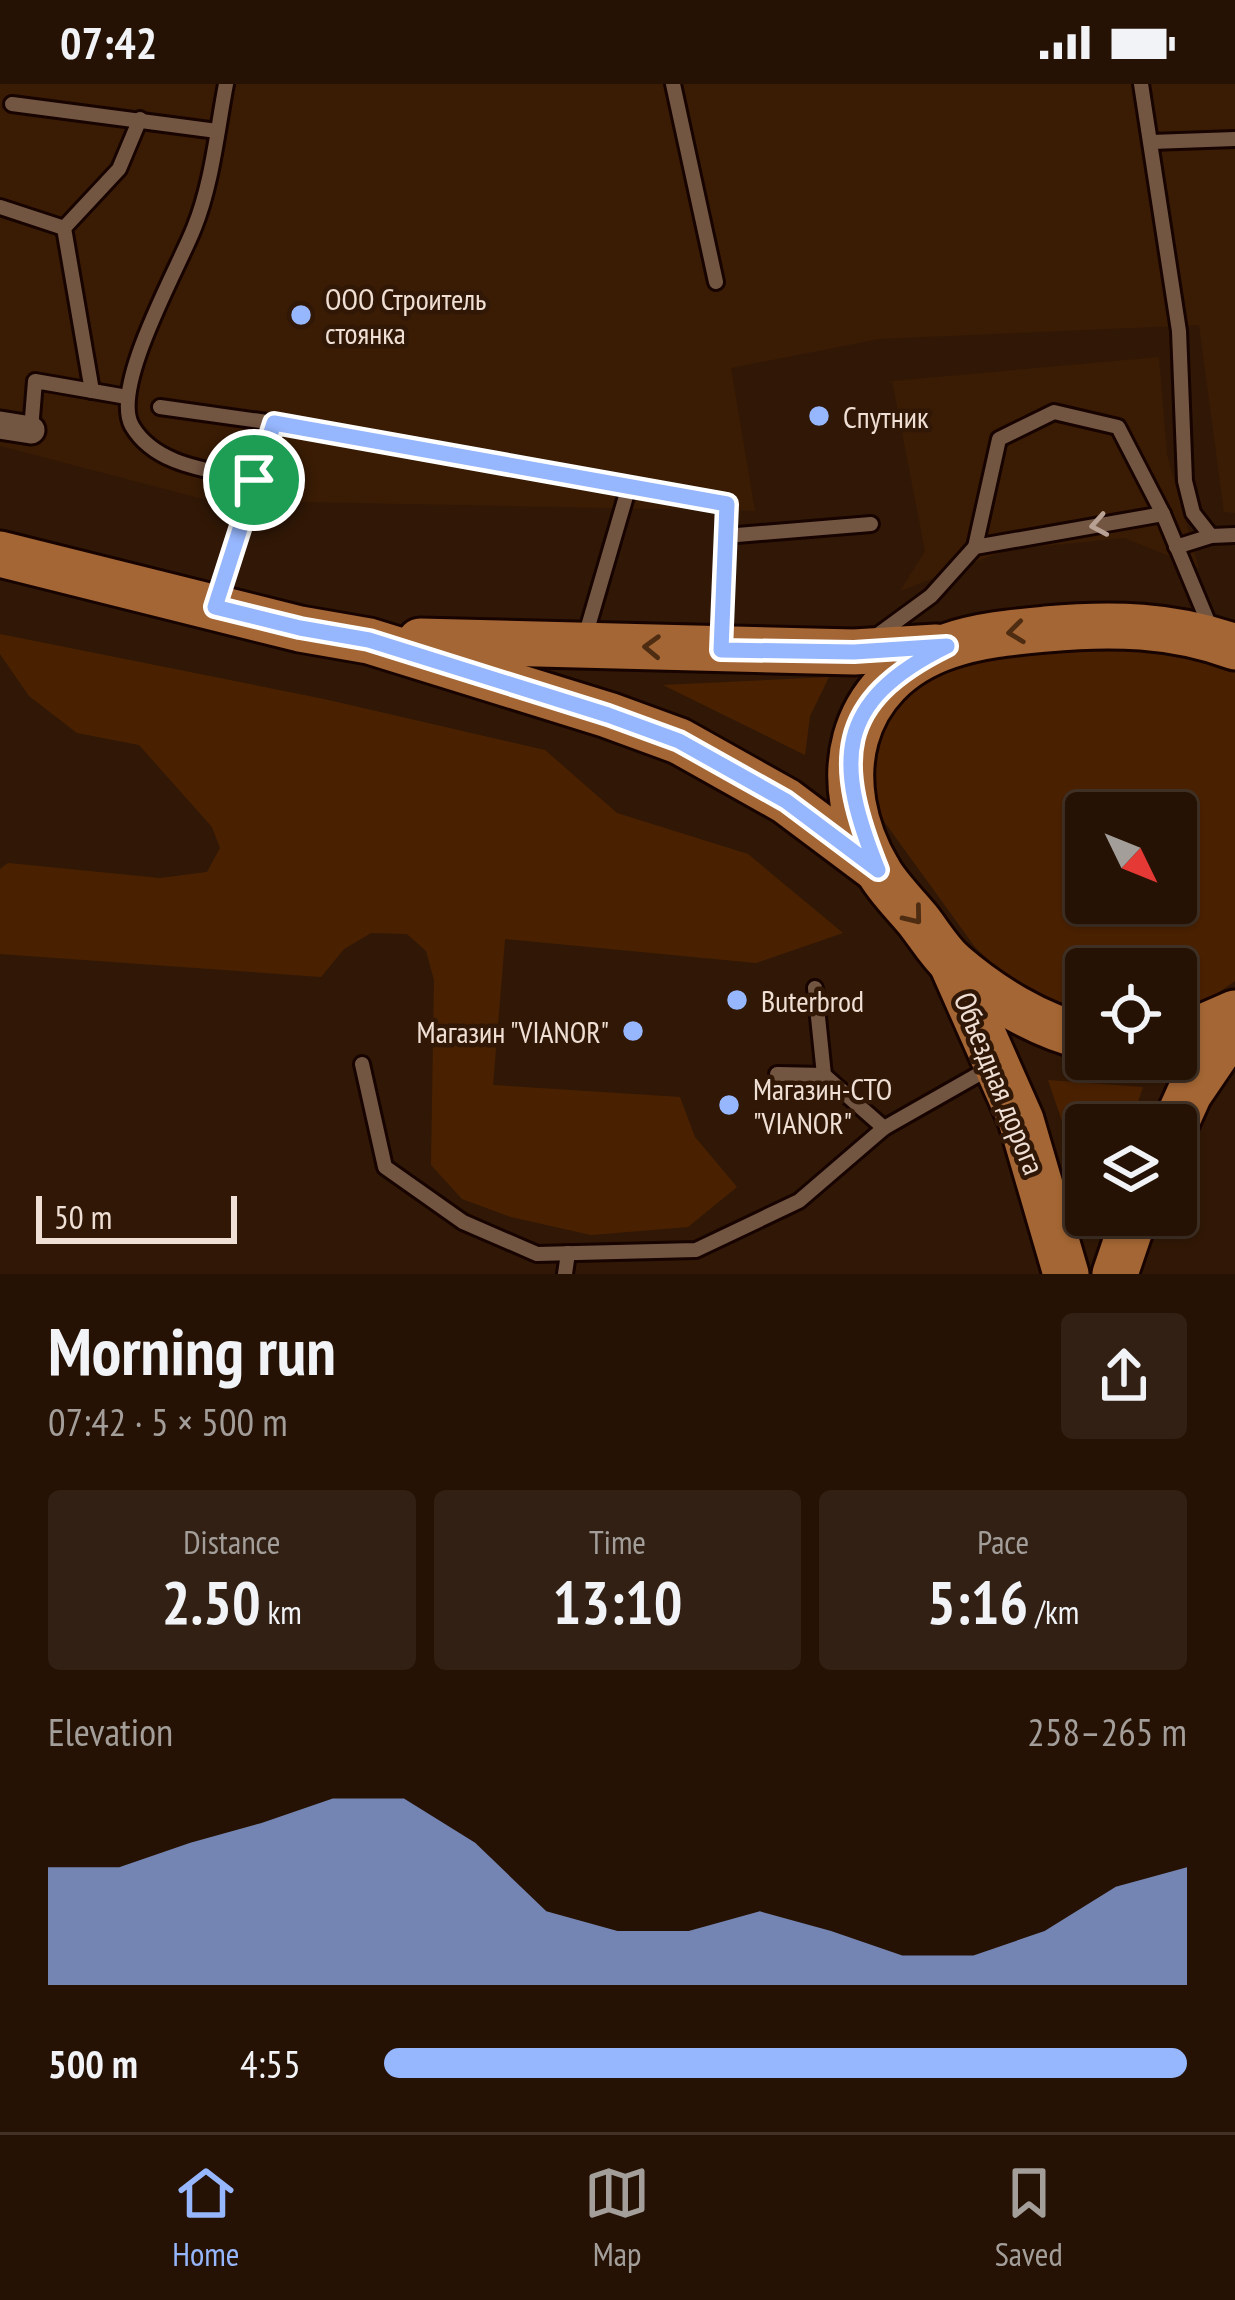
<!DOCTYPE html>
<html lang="en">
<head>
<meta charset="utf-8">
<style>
  :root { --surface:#251204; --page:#312013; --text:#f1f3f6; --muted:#a39e9a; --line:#423226; --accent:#96b6fd }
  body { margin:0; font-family:"PT Sans Narrow",sans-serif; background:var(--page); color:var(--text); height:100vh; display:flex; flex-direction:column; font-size:45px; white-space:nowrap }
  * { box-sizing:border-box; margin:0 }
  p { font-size:39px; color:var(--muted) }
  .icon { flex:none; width:66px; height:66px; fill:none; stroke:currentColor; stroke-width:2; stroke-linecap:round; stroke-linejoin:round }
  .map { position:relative; height:1190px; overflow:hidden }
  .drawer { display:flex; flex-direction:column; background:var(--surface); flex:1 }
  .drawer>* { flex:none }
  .needle { width:78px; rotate:133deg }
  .fabs { position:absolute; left:1065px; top:708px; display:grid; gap:24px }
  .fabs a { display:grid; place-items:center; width:132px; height:132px; border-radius:12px; background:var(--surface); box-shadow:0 3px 9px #0004,0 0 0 3px var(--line); font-size:60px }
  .scale { position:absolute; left:36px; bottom:30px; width:201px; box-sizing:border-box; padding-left:12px; border:6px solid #f0dfd4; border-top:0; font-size:33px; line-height:42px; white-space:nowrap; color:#f0dfd4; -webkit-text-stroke:9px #311806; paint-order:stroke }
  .pin { position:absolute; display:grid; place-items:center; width:102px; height:102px; color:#fff; margin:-51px; border:6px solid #fff; border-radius:50%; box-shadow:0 3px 12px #0007 }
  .round { display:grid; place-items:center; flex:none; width:126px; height:126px; border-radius:12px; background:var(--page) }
  .summary { display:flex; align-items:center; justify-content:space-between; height:204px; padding:0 48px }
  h1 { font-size:66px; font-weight:800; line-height:90px }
  .figures { display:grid; grid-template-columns:repeat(3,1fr); gap:18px; height:204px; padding:12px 48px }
  .figures div { display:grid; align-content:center; border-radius:12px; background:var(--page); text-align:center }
  .figures b { font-size:60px; font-weight:800 }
  .figures small { font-size:33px; font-weight:400 }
  .figures p { font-size:33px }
  .chart { height:336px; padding:24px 48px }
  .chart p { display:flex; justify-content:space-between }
  .chart svg { width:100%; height:216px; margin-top:12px; fill:var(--accent); opacity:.7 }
  ul { padding:0 48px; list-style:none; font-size:39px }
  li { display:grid; grid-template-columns:192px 144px 1fr; align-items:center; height:90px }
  li i { height:30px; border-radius:15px; background:var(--accent) }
  .status { display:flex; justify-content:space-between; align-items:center; height:84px; padding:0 60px; background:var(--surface); direction:ltr }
  .status svg { height:33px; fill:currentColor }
  .dock { display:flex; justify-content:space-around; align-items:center; height:168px; border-top:3px solid var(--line); background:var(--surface); font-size:33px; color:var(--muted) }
  .dock a { display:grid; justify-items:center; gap:6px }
  .dock .on { color:var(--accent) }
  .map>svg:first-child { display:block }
</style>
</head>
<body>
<div class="status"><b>07:42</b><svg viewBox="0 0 49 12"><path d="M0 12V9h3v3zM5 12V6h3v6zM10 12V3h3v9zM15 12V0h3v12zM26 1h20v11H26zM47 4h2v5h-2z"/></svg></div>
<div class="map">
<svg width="1235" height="1190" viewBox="0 0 1235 1190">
  <rect width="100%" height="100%" fill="#311806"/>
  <g fill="#3a1c04">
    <path d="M0,0H1235V429L1224,428L1199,241L879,255L731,284L755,427L207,416L0,362Z"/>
    <path d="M1159,273L1167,370L1199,484L1124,454L1007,466L900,507L925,467L892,297Z"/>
  </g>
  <g fill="#4a2100" fill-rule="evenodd">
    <path d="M0,550L324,615L545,666L617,729L748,770L843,849L756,879L505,855L493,1001L680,1013L695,1053L737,1103L688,1143L591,1151L511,1133L462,1115L431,1081L434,896L426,867L407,850L371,849L344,865L321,893L0,870V785L8,779L160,794L207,788L220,764L212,743L139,661L77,649L29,612L0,570Z"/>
    <path d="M1068,554L1212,571L1235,585V897L1190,928L1176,930V885H1086V932L1022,908L975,863L870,718L874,661L884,633L934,585ZM1086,729H1176V819H1086Z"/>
    <path d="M829,593L810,632L805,671L663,601Z"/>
    <path d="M1048,996L1143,1003L1130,1041H1086V1108Z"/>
  </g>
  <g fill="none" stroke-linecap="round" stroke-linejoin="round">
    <defs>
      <g id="service">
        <path d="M226,0C217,47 212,100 194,144C179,183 110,303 132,342C156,383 212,386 254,396"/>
        <path d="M673,0L716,198"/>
        <path d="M1141,0L1179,247L1185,397L1193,429L1211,452"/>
        <path d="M12,20L217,47"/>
        <path d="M1151,58L1235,55"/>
        <path d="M0,123L64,144"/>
        <path d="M92,307L64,144L119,85L140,35"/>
        <path d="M160,323L274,339L727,420L721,560"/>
        <path d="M31,346L35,297L127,313"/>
        <path d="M725,452L871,440"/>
        <path d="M975,463L999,355L1054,328L1118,343L1163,430"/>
        <path d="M1176,463L1211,452L1235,451"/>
        <path d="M216,517L274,339"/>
        <path d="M585,553L629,402"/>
        <path d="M875,553L931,512L975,463L1163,430L1211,545"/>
        <path d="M815,904L824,991"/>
        <path d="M362,980L385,1083L463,1138L537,1170L696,1166L799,1117L884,1044L993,982"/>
        <path d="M777,990L824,991L884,1044"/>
        <path d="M565,1190L568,1169"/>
      </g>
      <path id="minor" d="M0,341L31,346"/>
      <g id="primary">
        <path d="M0,470L300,545L369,557L608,631L679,657L786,717L878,786"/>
        <path d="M420,557L854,568L936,563"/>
        <path d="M951,878L1021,1036L1066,1190"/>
        <path d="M1176,949L1196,946L1235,929"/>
        <path d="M1086,953C1038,942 990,912 952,879C939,867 929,850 918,836C905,820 888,804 878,786C827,699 846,597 948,562C979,551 1014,548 1046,545C1111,539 1173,540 1235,563"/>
        <path d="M1175,1041L1189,1010L1235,942"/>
        <path d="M1115,1190L1135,1131"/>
      </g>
    </defs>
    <use href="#service" stroke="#170300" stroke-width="20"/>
    <use href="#minor" stroke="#170300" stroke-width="33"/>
    <use href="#primary" stroke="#170300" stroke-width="51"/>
    <use href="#service" stroke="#735642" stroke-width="14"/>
    <use href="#minor" stroke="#735642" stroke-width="27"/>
    <use href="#primary" stroke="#a46634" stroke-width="45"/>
  </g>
  <defs><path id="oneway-chevron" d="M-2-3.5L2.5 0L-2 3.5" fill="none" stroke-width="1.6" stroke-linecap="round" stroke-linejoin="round" transform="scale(3)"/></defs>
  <use stroke="#b8a192" href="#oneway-chevron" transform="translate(1099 441) rotate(170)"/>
  <g stroke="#4e2c12">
    <use href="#oneway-chevron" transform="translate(1016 548) rotate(173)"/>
    <use href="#oneway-chevron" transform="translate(652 563) rotate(-178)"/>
    <use href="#oneway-chevron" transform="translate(914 832) rotate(51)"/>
  </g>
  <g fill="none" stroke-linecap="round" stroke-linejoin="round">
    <defs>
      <path id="route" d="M274,339L727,420L721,566L854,568L947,562C833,618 835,679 878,786L786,717L679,657L608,631L369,556L300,544L215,523Z"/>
    </defs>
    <use href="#route" stroke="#fff" stroke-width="24"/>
    <use href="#route" stroke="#96b6fd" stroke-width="15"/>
  </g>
  <g fill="#96b6fd" stroke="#311806" stroke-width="4.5">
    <circle cx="301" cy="231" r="12"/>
    <circle cx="819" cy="332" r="12"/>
    <circle cx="737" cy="916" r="12"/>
    <circle cx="633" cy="947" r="12"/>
    <circle cx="729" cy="1021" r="12"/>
  </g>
  <g text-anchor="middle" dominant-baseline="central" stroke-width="9" stroke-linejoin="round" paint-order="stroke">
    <g font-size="30" fill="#f0dfd4" stroke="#311806" text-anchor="start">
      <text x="325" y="214">ООО Строитель<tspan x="325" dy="34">стоянка</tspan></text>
      <text x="843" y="332">Спутник</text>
      <text x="761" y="916">Buterbrod</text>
      <text x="609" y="947" text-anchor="end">Магазин "VIANOR"</text>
      <text x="753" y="1004">Магазин-СТО<tspan x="753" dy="34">"VIANOR"</tspan></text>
    </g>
    <g font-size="30" fill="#f0dfd4" stroke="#311806">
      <text transform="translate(1000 999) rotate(68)">Объездная дорога</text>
    </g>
  </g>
</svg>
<div class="fabs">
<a><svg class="needle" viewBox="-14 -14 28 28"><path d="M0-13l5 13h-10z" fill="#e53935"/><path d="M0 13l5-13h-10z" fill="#a39e9a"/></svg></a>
<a><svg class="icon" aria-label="locate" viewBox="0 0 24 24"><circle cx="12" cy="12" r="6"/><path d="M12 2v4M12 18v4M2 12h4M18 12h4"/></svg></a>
<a><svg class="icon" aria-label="layers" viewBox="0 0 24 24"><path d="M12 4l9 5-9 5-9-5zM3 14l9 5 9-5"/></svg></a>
</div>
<div class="scale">50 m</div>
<div class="pin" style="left:254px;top:396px;background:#1e9e55"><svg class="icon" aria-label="arrive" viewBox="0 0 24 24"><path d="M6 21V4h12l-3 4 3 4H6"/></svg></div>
</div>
<section class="drawer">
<div class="summary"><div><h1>Morning run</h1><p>07:42 · 5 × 500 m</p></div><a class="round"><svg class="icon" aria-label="share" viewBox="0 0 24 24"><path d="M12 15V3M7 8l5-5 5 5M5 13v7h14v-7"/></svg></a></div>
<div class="figures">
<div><p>Distance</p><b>2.50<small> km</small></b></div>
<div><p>Time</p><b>13:10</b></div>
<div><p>Pace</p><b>5:16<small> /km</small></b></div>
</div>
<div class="chart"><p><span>Elevation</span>258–265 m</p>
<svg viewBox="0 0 160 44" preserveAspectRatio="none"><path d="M0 44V20L10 20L20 15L30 11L40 6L50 6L60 15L70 29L80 33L90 33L100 29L110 33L120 38L130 38L140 33L150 24L160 20V44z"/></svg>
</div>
<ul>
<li><b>500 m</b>4:55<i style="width:100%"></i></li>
</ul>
</section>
<nav class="dock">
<a class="on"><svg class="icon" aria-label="home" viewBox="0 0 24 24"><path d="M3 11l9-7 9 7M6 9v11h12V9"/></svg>Home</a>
<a><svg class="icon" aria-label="map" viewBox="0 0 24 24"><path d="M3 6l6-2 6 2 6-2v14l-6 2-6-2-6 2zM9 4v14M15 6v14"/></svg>Map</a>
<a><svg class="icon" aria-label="saved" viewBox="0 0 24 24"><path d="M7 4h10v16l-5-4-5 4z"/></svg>Saved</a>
</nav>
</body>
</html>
